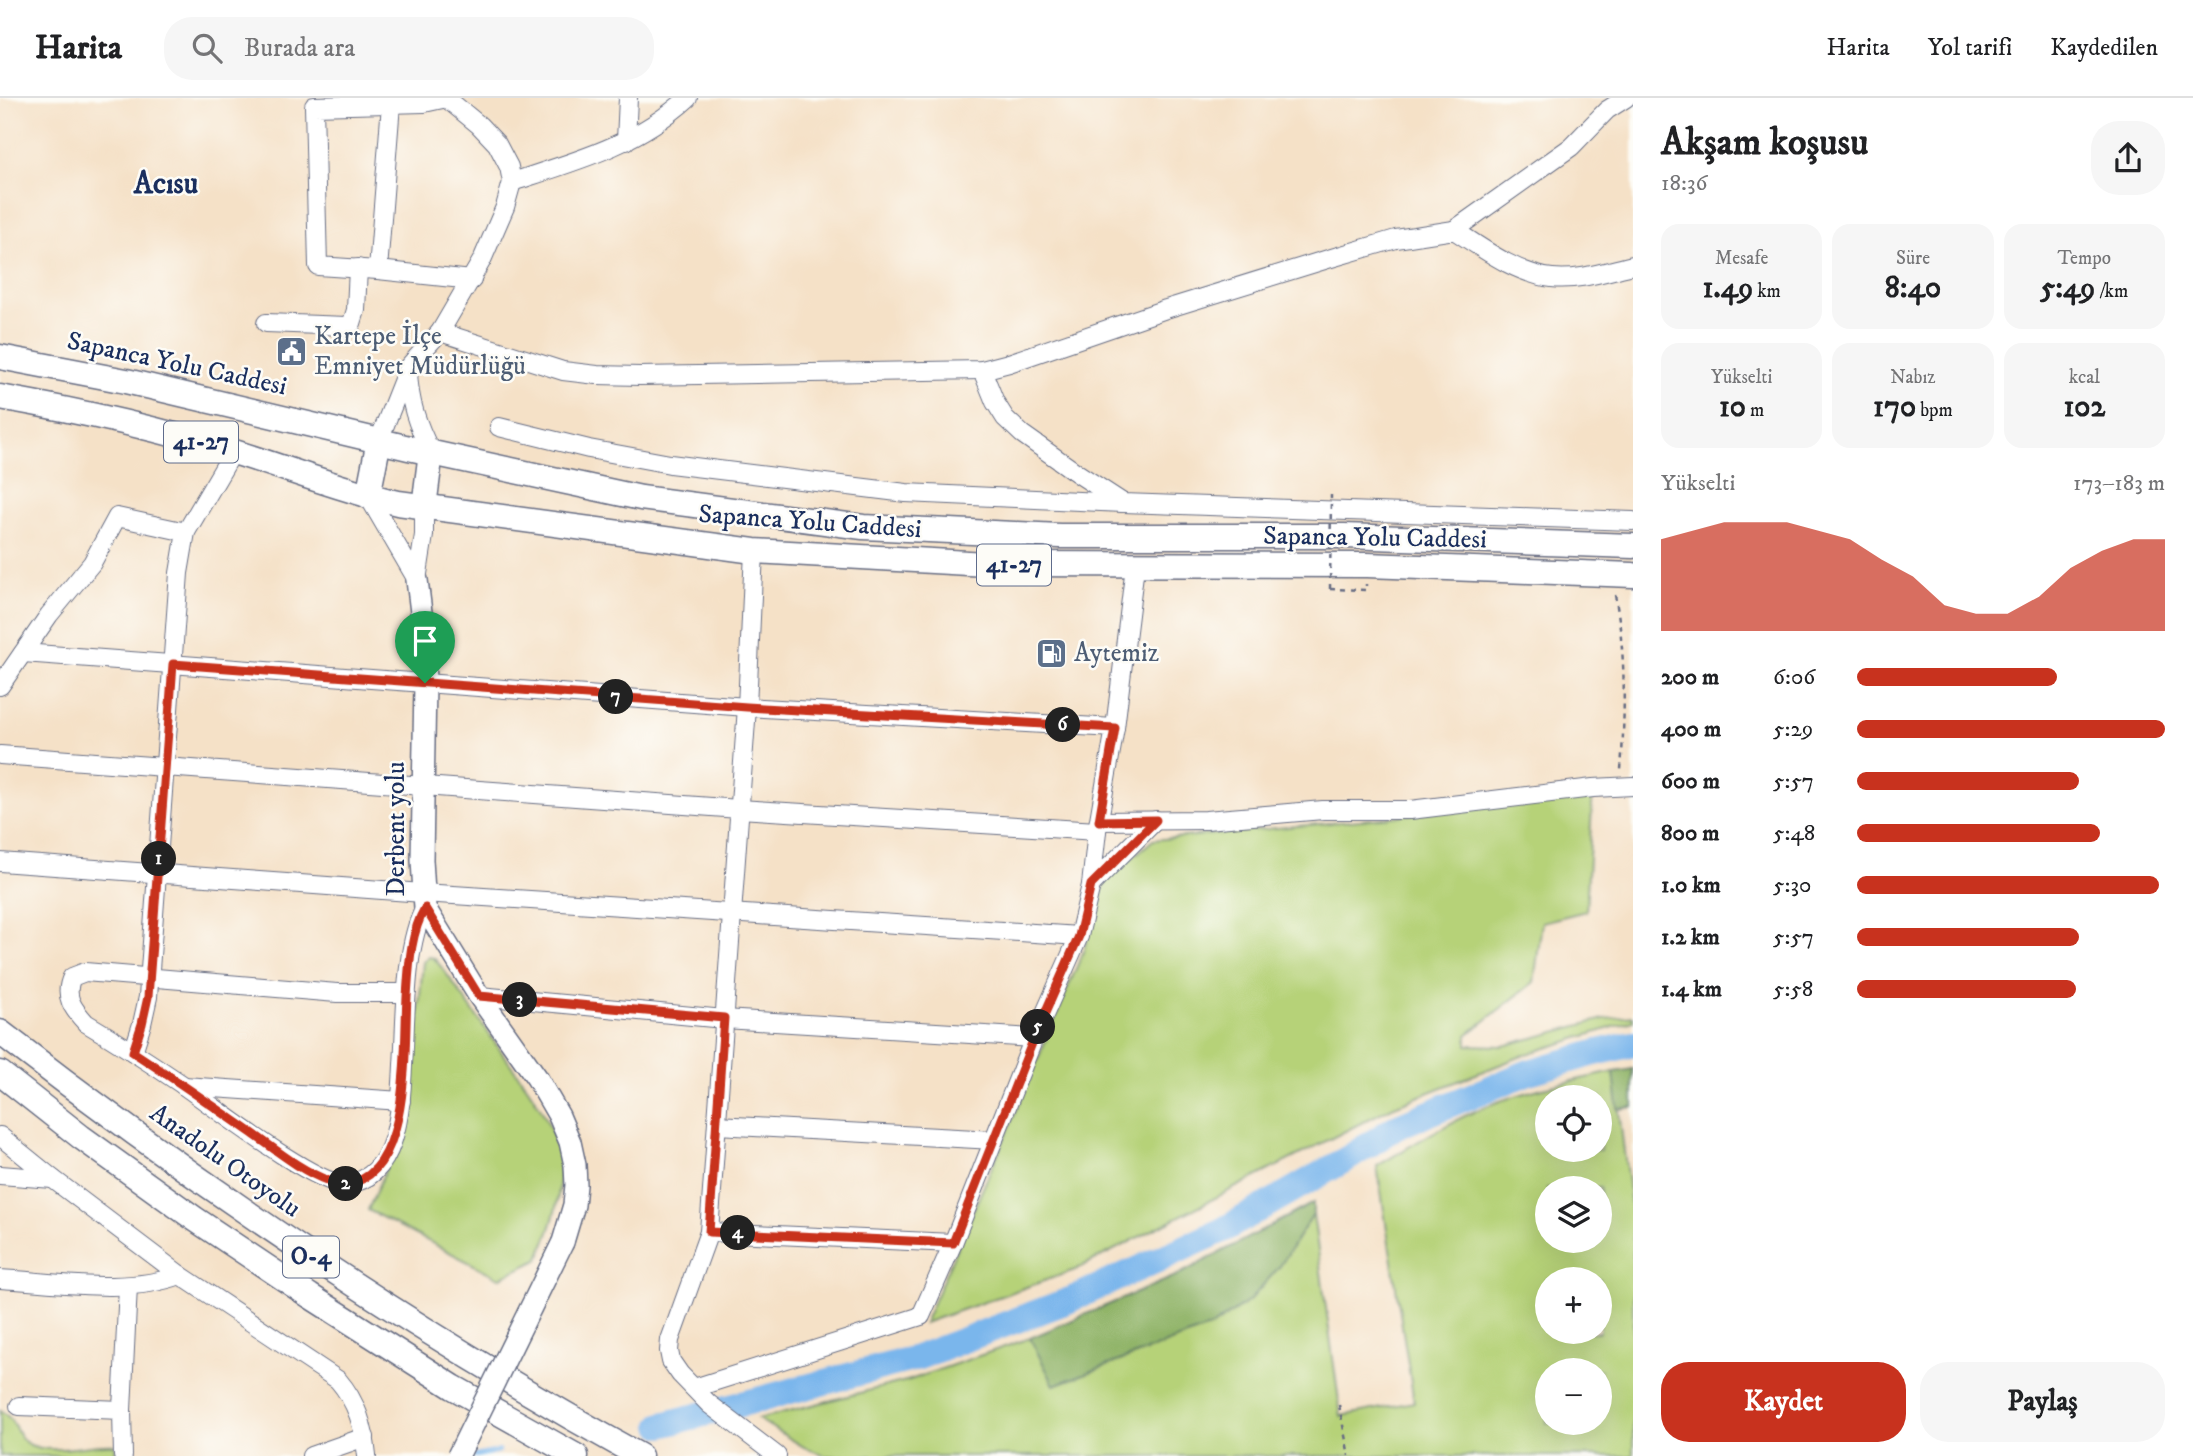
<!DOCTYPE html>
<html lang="tr">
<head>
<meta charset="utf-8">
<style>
  :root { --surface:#fff; --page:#f6f6f6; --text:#202124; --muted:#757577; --line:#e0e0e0; --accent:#c8321e }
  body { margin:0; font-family:"IM FELL DW Pica",serif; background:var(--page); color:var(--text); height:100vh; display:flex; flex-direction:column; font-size:26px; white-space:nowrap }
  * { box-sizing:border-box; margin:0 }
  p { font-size:23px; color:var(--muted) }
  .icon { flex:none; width:38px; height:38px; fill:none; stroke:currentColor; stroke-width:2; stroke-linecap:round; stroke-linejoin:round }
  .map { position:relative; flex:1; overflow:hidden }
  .details { display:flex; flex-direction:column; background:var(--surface); width:560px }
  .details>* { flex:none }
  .tools { position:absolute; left:1535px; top:987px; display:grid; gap:14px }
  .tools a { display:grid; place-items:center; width:77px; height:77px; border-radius:50%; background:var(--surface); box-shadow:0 7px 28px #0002; font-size:35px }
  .pin { position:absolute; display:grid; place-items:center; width:60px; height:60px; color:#fff; margin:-72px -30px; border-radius:50% 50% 50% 0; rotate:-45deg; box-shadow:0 0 7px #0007 }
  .pin .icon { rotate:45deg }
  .km { position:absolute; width:35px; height:35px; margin:-18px; border-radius:50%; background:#222; color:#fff; font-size:19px; line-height:35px; text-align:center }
  .round { display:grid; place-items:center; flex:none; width:74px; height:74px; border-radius:28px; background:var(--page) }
  .head { display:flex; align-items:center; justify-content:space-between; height:119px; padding:0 28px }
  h1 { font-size:38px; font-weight:800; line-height:52px }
  .metrics { display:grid; grid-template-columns:repeat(3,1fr); gap:10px; height:119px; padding:7px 28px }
  .metrics div { display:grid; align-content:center; border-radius:18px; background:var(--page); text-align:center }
  .metrics b { font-size:30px; font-weight:800 }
  .metrics small { font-size:19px; font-weight:400 }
  .metrics p { font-size:19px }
  .chart { height:196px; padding:14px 28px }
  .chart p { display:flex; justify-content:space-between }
  .chart svg { width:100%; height:126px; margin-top:7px; fill:var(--accent); opacity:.7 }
  .cta { display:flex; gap:14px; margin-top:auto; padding:14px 28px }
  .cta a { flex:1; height:80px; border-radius:28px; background:var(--accent); color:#fff; font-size:28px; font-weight:800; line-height:80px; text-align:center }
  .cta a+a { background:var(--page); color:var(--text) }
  ul { padding:0 28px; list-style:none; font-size:23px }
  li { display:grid; grid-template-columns:112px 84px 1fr; align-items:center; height:52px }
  li i { height:18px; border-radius:9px; background:var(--accent) }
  header { display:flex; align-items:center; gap:42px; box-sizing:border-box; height:98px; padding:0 35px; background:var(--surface); border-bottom:2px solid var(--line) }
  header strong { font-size:33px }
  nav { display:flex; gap:38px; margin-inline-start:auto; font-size:24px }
  .search { width:490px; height:63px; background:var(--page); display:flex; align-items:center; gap:18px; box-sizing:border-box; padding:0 24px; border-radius:28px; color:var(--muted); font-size:26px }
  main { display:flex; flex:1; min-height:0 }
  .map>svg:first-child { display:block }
</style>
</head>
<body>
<header>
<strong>Harita</strong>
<div class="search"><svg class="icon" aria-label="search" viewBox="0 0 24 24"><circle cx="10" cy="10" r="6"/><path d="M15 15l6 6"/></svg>Burada ara</div>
<nav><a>Harita</a><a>Yol tarifi</a><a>Kaydedilen</a></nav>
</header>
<main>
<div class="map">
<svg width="1633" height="1358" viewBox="0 0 1633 1358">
  <rect width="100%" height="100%" fill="#fdfcf7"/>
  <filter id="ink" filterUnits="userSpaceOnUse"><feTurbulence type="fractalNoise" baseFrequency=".0143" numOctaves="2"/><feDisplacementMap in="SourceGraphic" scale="14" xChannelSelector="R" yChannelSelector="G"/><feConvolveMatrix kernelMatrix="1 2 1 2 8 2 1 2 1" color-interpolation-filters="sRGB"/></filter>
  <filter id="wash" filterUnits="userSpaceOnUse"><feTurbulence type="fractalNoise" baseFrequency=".00686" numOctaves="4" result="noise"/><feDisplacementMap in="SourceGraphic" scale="28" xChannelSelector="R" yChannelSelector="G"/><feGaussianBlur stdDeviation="1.57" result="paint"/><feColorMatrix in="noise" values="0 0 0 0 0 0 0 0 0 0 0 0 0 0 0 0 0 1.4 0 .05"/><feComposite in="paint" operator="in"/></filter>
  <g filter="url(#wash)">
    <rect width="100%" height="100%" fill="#f5e1c7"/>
    <g fill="#b6d278" stroke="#68806b" stroke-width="2" fill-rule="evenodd">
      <path d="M1593,690L1586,813L1542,824L1534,884L1467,937V947L1503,948L1604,921L1633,918V923L1527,956L1392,1009L1075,1172L924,1225L1003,1044L1083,854L1106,782L1153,742L1392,719Z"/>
      <path d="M429,859L434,860L443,871C464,900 485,930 505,959C521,980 538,1002 549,1027C570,1072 557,1119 538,1162L499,1180L368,1112L409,1017L423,864Z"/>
      <path d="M1614,974L1633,1125V1358H826L804,1349L758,1321L910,1282L1030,1240L1055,1287L1211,1229L1250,1202L1280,1168L1313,1116L1341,1318L1414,1304L1377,1068C1413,1047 1448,1024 1487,1008C1527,992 1571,983 1614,974ZM1547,999H1600V1052H1547ZM1547,1090H1600V1143H1547ZM1547,1181H1600V1234H1547ZM1547,1272H1600V1325H1547Z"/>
      <path d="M0,1313C15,1319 16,1339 28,1346C53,1358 87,1345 115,1347L116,1358H0Z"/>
    </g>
    <g fill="#90b468" stroke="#567263" stroke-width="2">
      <path d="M1633,971V1009L1618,1011L1614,974Z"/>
      <path d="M1313,1105V1116L1280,1168L1250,1202L1211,1229L1054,1287L1030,1240L1178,1177Z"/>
    </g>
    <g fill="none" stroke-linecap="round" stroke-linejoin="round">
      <path stroke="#7ab6ec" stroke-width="4.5" d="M475,1358L499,1353"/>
      <path stroke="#7ab6ec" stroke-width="26" d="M662,1327L916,1260L1070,1202L1223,1132L1350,1059L1398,1028L1529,974L1595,955L1633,946"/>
    </g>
  </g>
  <g filter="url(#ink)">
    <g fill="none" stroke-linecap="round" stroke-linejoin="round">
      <defs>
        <g id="minor">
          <path d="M447,0L424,5L314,8L318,168L378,172L472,182"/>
          <path d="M626,43L628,0"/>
          <path d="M512,84C577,63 636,47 688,0"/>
          <path d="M1454,132L1571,49L1607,12L1626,0"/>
          <path d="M378,172L391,6"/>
          <path d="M266,225L347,228L352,225L356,212L358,170"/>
          <path d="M440,234L482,162L505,109L512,84L509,69L497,46L479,27L446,0"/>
          <path d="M982,272L995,304L1005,320L1022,336L1077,375L1123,405L1633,423"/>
          <path d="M408,273C409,303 417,327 431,354"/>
          <path d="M499,329L589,351L670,366L906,395L1123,405"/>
          <path d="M379,342L408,269L440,234L563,273L597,277L640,278L982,272L1009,265L1166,211L1328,161L1396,141L1454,132C1483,151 1517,176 1552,180C1579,183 1607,173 1633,167"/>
          <path d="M368,398L417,482"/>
          <path d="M754,453L747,609L709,1134L670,1242L669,1253L671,1263L680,1276L709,1306L777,1358"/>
          <path d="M417,482L424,437V409"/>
          <path d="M23,555L747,609L1115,630"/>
          <path d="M0,588L49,517L92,465L117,419L186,434"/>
          <path d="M0,657L739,711L1097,733"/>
          <path d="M1099,723L1206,722L1323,712H1410L1593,690L1633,688"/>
          <path d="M0,764L423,795L1079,838"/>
          <path d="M1091,787L1156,722"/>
          <path d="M407,895H337L85,874L72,879C63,898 73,911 86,925C118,944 149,964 180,985C209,1005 318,1090 347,1086C399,1080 401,1007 403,967C406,924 404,847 425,810"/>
          <path d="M479,898L724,921L1034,940"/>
          <path d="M133,954L142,926L148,899L179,475L186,434L233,354"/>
          <path d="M184,988L401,1003"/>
          <path d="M717,1027L994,1042"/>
          <path d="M0,1038L53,1081L180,1177L338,1282C357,1304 364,1329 367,1358"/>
          <path d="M0,1077L53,1081"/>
          <path d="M709,1134L953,1145"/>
          <path d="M0,1181C55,1184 128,1197 180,1177"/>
          <path d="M694,1290L921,1218L953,1145L1034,940L1079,838L1091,787L1097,733L1115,630L1135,468"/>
          <path d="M19,1308L122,1312"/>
          <path d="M123,1358L122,1312L128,1188"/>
          <path d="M311,1358L365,1339"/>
        </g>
        <path id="major" d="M417,482L423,530L425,585L422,762L425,810L479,898L537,980L559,1018L570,1044L575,1067L576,1087L574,1107L563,1144"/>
        <g id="highway">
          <path d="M0,259L126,283L409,350L641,400L863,429L1060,438H1344L1633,448"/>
          <path d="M0,299C79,313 157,330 234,354C289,371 342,392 398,405L754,453L986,466L1367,467L1633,477"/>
          <path d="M368,398L379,342"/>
          <path d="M424,409L431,354"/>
          <path d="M0,934C203,1091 415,1234 640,1358"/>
          <path d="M0,975L81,1039L195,1121L310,1198L453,1289L576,1358"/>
        </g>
      </defs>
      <use href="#minor" stroke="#676d83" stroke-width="20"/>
      <use href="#major" stroke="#676d83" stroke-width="24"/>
      <use href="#highway" stroke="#676d83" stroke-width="27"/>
      <g stroke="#676d83" stroke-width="2.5" stroke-dasharray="5 5" stroke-linecap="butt">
        <path d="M1330,491L1366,492V486"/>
        <path d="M1615,497C1626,555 1625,613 1621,672"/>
        <path d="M1339,1307L1349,1358"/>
      </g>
      <use href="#minor" stroke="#fff" stroke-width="18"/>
      <use href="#major" stroke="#fff" stroke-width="21"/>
      <use href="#highway" stroke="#fff" stroke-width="24"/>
      <defs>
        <path id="major-bridge" d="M458,1358L563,1144"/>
      </defs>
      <use href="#major-bridge" stroke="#676d83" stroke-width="24" stroke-linecap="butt"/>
      <path stroke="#676d83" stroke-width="2.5" stroke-dasharray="5 5" stroke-linecap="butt" d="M1330,491L1331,397"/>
      <use href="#major-bridge" stroke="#fff" stroke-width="21"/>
    </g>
  </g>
  <g fill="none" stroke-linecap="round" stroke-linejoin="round" filter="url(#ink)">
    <defs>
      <path id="route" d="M173,566L747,609L1115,630L1099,723L1156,722L1091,787L1079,838L1034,940L953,1145L709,1134L724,920L479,898L425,810C410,836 409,869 407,899C404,946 411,1068 355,1084C346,1086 338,1087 329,1083C301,1073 276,1052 252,1035C213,1008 173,980 133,954L142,926L148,899Z"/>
    </defs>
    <use href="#route" stroke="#fff" stroke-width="14"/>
    <use href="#route" stroke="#c8321e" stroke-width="9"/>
  </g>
  <defs>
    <symbol id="civic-square" viewBox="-11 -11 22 22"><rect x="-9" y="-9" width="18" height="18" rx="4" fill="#5c6f8a" stroke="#fdfcf7"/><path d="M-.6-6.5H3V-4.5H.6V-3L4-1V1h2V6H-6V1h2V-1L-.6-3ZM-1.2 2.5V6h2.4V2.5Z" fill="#fff"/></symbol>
    <symbol id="fuel-square" viewBox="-11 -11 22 22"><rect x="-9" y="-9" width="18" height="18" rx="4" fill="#5c6f8a" stroke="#fdfcf7"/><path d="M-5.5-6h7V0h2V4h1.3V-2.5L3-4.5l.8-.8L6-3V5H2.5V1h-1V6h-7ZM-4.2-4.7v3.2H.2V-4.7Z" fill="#fff"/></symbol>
  </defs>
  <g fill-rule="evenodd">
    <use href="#civic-square" x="274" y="236" width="35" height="35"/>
    <use href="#fuel-square" x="1034" y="538" width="35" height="35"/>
  </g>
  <g text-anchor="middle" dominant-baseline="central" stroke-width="5" stroke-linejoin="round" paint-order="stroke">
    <g fill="#fdfcf7" stroke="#5f6c8c" stroke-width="2">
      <rect x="164" y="323.5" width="74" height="41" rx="5"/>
      <rect x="977" y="446.5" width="74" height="41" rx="5"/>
      <rect x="283" y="1138.5" width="56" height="41" rx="5"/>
    </g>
    <g font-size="24" font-weight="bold" fill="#1b2f5e">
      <text x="201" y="344">41-27</text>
      <text x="1014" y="467">41-27</text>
      <text x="311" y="1159">O-4</text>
    </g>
    <g font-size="26" fill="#4e5e75" stroke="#fdfcf7" text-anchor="start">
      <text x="314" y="238">Kartepe İlçe<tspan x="314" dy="30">Emniyet Müdürlüğü</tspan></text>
      <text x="1074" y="555">Aytemiz</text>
    </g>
    <g font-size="26" fill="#1b2f5e" stroke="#fdfcf7">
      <text transform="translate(177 266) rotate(12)">Sapanca Yolu Caddesi</text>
      <text transform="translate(810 424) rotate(4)">Sapanca Yolu Caddesi</text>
      <text transform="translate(1375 440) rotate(1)">Sapanca Yolu Caddesi</text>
      <text transform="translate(396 731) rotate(-90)">Derbent yolu</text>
      <text transform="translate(225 1063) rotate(35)">Anadolu Otoyolu</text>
    </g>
    <g font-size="30" font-weight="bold" fill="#1b2f5e" stroke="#fdfcf7">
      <text x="166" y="86">Acısu</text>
    </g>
  </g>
</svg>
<div class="tools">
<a><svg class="icon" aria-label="locate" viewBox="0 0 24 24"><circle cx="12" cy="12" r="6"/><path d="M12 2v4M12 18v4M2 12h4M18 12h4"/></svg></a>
<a><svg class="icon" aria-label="layers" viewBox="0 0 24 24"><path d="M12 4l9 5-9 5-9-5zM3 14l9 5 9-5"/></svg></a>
<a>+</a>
<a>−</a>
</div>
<div class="pin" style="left:425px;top:585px;background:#1e9e55"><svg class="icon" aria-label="arrive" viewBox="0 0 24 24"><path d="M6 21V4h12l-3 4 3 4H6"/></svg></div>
<b class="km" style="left:159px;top:761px">1</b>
<b class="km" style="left:346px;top:1086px">2</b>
<b class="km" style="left:520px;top:902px">3</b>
<b class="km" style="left:738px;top:1135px">4</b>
<b class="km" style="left:1038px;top:929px">5</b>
<b class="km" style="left:1063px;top:627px">6</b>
<b class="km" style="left:616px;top:599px">7</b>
</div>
<section class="details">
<div class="head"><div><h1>Akşam koşusu</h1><p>18:36</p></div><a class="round"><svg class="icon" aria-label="share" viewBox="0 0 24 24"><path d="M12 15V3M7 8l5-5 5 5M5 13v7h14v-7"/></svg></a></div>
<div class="metrics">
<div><p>Mesafe</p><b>1.49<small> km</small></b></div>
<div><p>Süre</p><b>8:40</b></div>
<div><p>Tempo</p><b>5:49<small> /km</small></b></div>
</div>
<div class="metrics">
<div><p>Yükselti</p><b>10<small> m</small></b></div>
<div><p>Nabız</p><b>170<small> bpm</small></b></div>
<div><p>kcal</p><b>102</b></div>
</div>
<div class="chart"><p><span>Yükselti</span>173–183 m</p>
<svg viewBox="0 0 160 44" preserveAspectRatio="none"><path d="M0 44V12L10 9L20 6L30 6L40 6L50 9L60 12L70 19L80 25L90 35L100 38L110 38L120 32L130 22L140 16L150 12L160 12V44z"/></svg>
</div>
<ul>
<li><b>200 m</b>6:06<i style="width:65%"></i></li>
<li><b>400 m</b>5:29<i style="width:100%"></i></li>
<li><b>600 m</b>5:57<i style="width:72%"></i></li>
<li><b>800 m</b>5:48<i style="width:79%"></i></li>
<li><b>1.0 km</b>5:30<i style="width:98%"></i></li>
<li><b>1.2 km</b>5:57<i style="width:72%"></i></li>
<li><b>1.4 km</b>5:58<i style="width:71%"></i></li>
</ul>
<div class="cta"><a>Kaydet</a><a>Paylaş</a></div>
</section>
</main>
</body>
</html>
